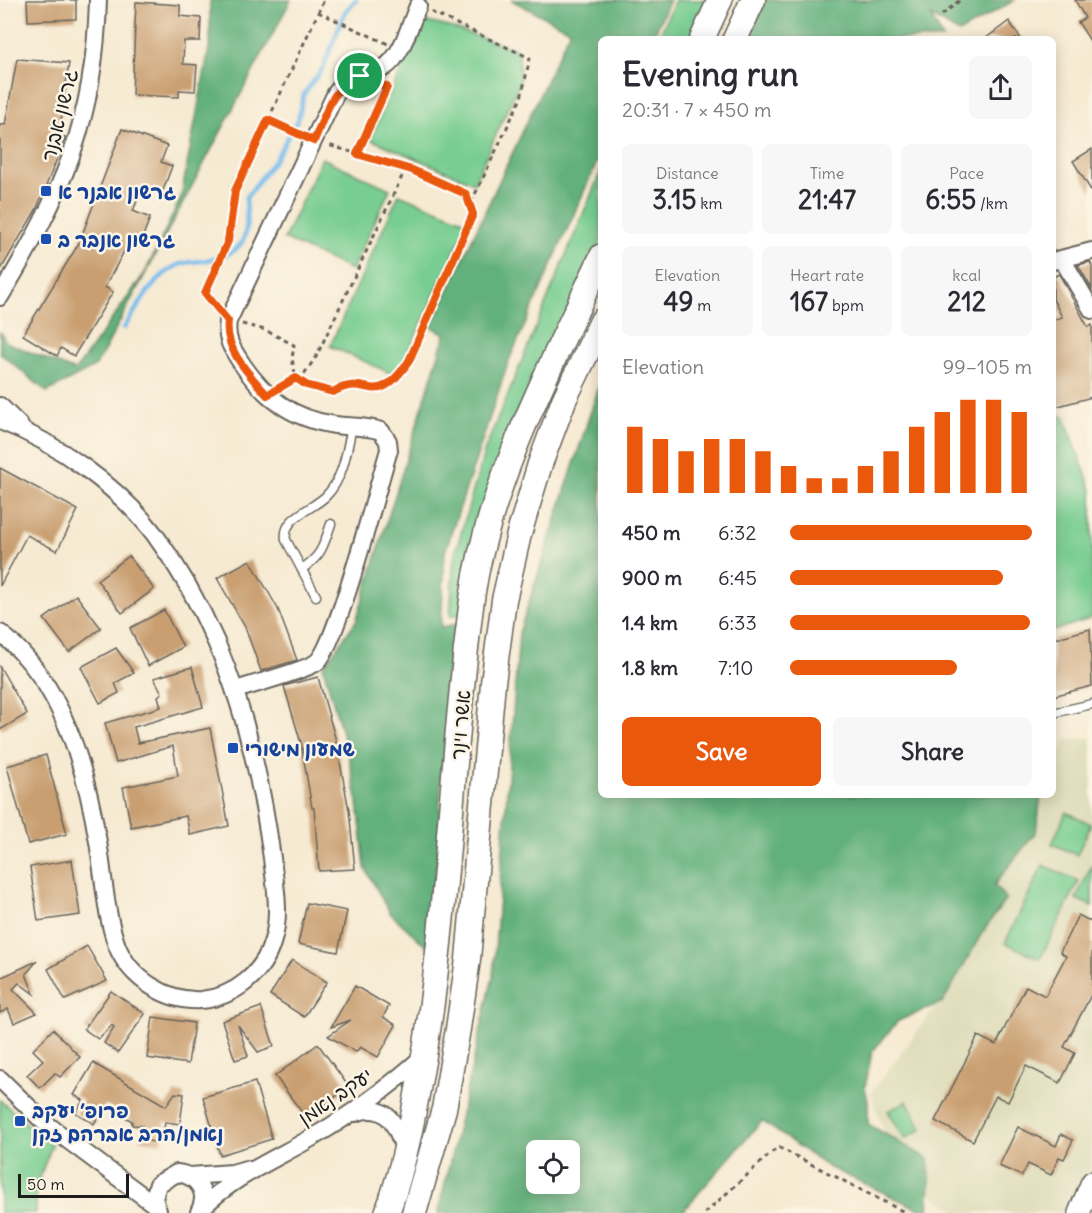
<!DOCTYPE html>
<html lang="en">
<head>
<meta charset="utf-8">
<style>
  :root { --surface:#fff; --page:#f7f7f7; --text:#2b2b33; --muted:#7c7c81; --accent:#ea580c }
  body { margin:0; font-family:Delius,"Playpen Sans Hebrew",sans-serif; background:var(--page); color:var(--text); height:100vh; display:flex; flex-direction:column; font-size:22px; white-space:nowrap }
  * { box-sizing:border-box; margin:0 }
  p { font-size:20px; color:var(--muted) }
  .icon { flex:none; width:33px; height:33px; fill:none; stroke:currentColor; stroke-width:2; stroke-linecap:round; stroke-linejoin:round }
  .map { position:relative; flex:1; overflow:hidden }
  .drawer { position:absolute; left:598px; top:36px; width:458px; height:762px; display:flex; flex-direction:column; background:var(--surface); border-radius:9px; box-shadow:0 3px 15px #0003 }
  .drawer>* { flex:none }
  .tools { position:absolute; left:526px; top:1140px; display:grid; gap:12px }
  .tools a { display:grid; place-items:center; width:54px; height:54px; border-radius:9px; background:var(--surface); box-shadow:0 3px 15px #0003; font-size:30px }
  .scale { position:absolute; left:18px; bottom:15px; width:111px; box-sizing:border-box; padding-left:6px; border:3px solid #1c1c1c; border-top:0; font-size:16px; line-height:21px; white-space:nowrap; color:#1c1c1c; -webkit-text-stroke:4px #fcf5e5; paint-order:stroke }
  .pin { position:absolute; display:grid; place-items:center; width:51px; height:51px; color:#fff; margin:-26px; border:3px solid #fff; border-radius:50%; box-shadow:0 2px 6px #0007 }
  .round { display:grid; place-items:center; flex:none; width:63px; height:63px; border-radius:9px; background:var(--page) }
  .summary { display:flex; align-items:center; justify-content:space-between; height:102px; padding:0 24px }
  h1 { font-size:33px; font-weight:700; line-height:45px }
  .figures { display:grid; grid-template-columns:repeat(3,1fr); gap:9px; height:102px; padding:6px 24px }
  .figures div { display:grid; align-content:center; border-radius:9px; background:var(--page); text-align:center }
  .figures b { font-size:26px; font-weight:700 }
  .figures small { font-size:16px; font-weight:400 }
  .figures p { font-size:16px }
  .chart { height:168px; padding:12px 24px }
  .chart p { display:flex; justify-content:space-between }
  .chart svg { width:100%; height:108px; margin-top:6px; stroke:var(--accent); stroke-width:6 }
  .action { display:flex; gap:12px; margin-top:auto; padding:12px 24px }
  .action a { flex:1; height:69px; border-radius:9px; background:var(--accent); color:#fff; font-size:24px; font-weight:700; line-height:69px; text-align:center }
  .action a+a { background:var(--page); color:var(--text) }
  ul { padding:0 24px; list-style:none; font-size:20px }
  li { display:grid; grid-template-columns:96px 72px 1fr; align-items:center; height:45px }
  li i { height:15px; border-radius:8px; background:var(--accent) }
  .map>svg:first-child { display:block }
</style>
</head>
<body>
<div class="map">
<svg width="1092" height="1213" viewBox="0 0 1092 1213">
  <rect width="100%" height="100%" fill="#fcf5e5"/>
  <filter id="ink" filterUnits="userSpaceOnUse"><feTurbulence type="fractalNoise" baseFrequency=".0167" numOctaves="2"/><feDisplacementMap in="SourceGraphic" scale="12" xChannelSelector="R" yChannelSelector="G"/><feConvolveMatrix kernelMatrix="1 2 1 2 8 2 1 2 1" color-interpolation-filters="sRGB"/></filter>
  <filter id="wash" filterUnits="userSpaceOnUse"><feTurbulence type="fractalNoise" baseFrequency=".008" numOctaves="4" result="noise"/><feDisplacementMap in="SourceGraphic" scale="24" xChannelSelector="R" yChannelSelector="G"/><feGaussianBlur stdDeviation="1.35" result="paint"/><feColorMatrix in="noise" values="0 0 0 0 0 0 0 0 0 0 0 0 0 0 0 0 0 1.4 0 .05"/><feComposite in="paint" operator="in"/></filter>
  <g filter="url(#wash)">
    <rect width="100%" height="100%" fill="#f6ead2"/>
    <path fill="#dfddbb" d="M1092,738V1165L1078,1199L1062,1213H959L897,1171L871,1093L938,1004L1039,795H1053V767L1066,740Z"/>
    <g fill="#78cd92" stroke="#4a7457" stroke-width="1.5">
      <path d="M675,0H708L691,39H658Z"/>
      <path d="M423,21L449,27L515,49L519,55L520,82L474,183L370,139Z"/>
      <path d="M322,158L390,189L352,270L284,239Z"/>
      <path d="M601,171V241L536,389L464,614L450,616L454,558L485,449Z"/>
      <path d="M399,194L468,222L397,376L330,346Z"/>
      <path d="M1053,416H1064L1092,491V618L1053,631Z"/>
      <path d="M1066,812L1091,824L1077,855L1052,844Z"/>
      <path d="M1092,864V906L1076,899Z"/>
      <path d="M1043,865L1079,881L1040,959L1005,943Z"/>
      <path d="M0,1100L52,1145L36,1187V1213H0Z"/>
      <path d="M907,1101L922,1129L905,1139L888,1111Z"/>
    </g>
    <g fill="#62b07c" stroke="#3f664c" stroke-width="1.5" fill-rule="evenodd">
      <path d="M210,0H291L96,366L47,392L0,353V331L6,342L75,371L145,273L181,197L210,43Z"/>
      <path d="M511,0H670L652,39H602L601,153L508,363L445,552L441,627L462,623L441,776L439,844L427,947L390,913L365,868L358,803L348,754L323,667L356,621L445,334L431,327L570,30Z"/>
      <path d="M765,0H1015L959,33L931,16L943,39H748Z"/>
      <path d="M601,380L602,795H1041L1036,832L994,885L1006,899L982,933L943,1002L898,1021L872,1052L865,1087L868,1101V1124L928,1159L930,1179L928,1213L828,1167L762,1121L681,1213H438L493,976L519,633ZM537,1150H570V1184H537Z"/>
    </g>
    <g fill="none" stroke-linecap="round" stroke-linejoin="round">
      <path stroke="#75bced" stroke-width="4.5" d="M124,328C138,307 153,277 178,265C184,262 194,262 201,261C245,253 249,243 246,198L276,158L298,119L304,94L323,68L345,12L356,0"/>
    </g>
    <g id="blocks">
      <g fill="#c99f71">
        <path d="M27,0H76V19L28,21Z"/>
        <path d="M1075,0H1092V44L1078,22L1085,18Z"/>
        <path d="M136,2L180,5V16L201,18L200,41H184L183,64L197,65L195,91L179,90V97L132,95Z"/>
        <path d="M1009,21L1021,39H985Z"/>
        <path d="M17,59L69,63L59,136L66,137L36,210L0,271V124L5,125Z"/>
        <path d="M122,129L167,146L161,162L172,166L162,193L143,186L133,211L150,218L139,246L129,242L105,287L113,292L74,356L61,348L57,356L23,335L79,243Z"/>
        <path d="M1092,149V192L1073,161Z"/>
        <path d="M1090,262L1092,266V289L1078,265Z"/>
        <path d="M1059,274L1088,327L1092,325V397L1055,407L1053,398V320L1062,317L1053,299V277Z"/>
        <path d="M0,468L78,510L57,551L27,535L0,586Z"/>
        <path d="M129,556L154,589L122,613L97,580Z"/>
        <path d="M250,560L278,609L297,660L261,671L245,627L217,578Z"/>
        <path d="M76,595L101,628L69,652L44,619Z"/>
        <path d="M164,610L183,647L148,666L130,628Z"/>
        <path d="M1090,629L1092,686L1053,696V639Z"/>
        <path d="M116,648L134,673L115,683L119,693L100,703L81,667Z"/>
        <path d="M0,667L27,714L0,730Z"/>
        <path d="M192,667L203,707L134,727L138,743L210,728L229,826L190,835L186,816L131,827L123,787L178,776L173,746L116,763L105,723L161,707L158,696L162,693L154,678Z"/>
        <path d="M318,677L336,741L349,810L355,869L319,871L314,808H312L301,743L284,686Z"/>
        <path d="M46,755L67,834L28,844L7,766Z"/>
        <path d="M72,860L80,915L38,921L30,867Z"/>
        <path d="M307,903L347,911L338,952L298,944Z"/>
        <path d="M1078,915L1092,922V993L1064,1047L1075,1053L1060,1083L1026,1066L1008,1102L996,1096L973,1141L935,1121L978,1036L996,1045L1026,986L1045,996L1066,956L1060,952Z"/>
        <path d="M87,946L107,981L65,1000L48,969Z"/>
        <path d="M292,960L327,982L304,1017L270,995Z"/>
        <path d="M37,961L26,974L34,994L19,983L13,989L37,1013L14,1023L8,1009L0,1013V978Z"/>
        <path d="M355,986L389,1006L383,1017L396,1025L378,1057L360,1047L356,1052L328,1036L351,1020L331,1027Z"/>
        <path d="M111,991L145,1014L118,1053L104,1043L114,1027L112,1025L98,1039L84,1029Z"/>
        <path d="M261,1007L274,1046L258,1052L238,1025L248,1056L235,1060L222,1021Z"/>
        <path d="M153,1017L194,1023L188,1064L147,1058Z"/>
        <path d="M53,1029L80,1057L60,1077L55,1073L40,1088L27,1075L43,1060L33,1050Z"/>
        <path d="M318,1044L349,1087L306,1118L275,1076Z"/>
        <path d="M93,1063L166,1106L175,1093L184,1094L180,1124L165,1122L162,1143L141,1140L143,1126L132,1125V1121L105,1105L94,1124L76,1113L83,1100L74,1095Z"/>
        <path d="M255,1082L272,1139L220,1155L203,1097Z"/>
        <path d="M1018,1127L1056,1146L1061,1134L1073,1140L1064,1159L1059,1157L1051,1175L1028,1164L1022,1176L999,1166Z"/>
      </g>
    </g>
  </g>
  <g filter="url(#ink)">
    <use href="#blocks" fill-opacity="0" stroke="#68645c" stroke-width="1.5"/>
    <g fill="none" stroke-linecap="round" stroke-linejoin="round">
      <defs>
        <g id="service">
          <path d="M302,569C322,555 323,547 331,524"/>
          <path d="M316,596L286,540C282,517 312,510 326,496C344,478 347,449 352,426"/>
          <path d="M1053,713L1092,704"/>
        </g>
        <g id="minor">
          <path d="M1062,259L1092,310"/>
          <path d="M1053,261L1092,251"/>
          <path d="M0,297C62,193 95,123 98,0"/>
          <path d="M0,406L20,426"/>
          <path d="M0,421C56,442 119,487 155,535C179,568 200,605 216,642C246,711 262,784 272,858C275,885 281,914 273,940C264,973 235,997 201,1000C166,1002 130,978 117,946C105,913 104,876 98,842C86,769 62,680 0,633"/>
          <path d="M235,690C251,685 307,670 317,662C337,645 378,485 389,450L388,441L381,431C366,426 350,427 335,425C293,419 265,398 242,364C232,349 225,339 228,321L336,93C349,76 368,78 385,67C402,56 410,24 418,6"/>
          <path d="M0,1079L45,1123L155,1205"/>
          <path d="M355,1113C386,1102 396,1123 404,1149"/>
          <path d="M190,1176L232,1173L246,1169"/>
          <path d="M201,1209C233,1176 274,1160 313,1137C353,1114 389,1087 424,1056"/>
          <path d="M158,1211L154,1198L158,1184L177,1173C197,1175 210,1193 199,1212"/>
        </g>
        <path id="tertiary" d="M1079,1213L1092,1182"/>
        <g id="secondary">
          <path d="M702,39L720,0"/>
          <path d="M735,39L753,0"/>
          <path d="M387,1213C407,1158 416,1101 426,1044C449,896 452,747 472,599C488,483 553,362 602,256"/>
          <path d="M414,1213L444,1109L458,1029L468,959L493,683L504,600L519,534L540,464L564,400L602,321"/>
        </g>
      </defs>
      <use href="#service" stroke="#68645c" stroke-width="11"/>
      <use href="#minor" stroke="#68645c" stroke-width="20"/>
      <use href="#tertiary" stroke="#68645c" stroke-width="24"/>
      <use href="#secondary" stroke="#68645c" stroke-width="27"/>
      <g stroke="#68645c" stroke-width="3" stroke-dasharray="4.5 4.5" stroke-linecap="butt">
        <path d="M318,12L388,44"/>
        <path d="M431,12L530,58L521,98L470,205"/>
        <path d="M942,15L960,0"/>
        <path d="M269,120L299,134"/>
        <path d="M357,154L387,87L382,85"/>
        <path d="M218,309L205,293L228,241L235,191L324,0"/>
        <path d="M242,324L265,330L294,345L292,359L296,378L306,385L333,392C369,371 373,413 409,361L473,214L466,194L412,170L328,145"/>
        <path d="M281,387L304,374L316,357L406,168"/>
        <path d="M705,1213L778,1147L906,1213"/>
      </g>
      <use href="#service" stroke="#fff" stroke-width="8"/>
      <use href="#minor" stroke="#fff" stroke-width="16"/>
      <use href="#tertiary" stroke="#fff" stroke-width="21"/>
      <use href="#secondary" stroke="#fff" stroke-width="24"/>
    </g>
  </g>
  <g fill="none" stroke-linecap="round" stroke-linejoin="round" filter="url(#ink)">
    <defs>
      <path id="route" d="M360,76L387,87L357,154L412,170L466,194L473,214L409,361C373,413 369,371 333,392L306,385L296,378L267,395C249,374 224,350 228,321L205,293L228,241L235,191L268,120L314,141C325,116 332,85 360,76Z"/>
    </defs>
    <use href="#route" stroke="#fff" stroke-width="12"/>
    <use href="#route" stroke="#ea580c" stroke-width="8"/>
  </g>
  <g fill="#1a4fb4" stroke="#fcf5e5" stroke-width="2">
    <rect x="40" y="185" width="12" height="12" rx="3"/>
    <rect x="40" y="233" width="12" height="12" rx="3"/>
    <rect x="227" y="742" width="12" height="12" rx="3"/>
    <rect x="14" y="1115" width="12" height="12" rx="3"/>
  </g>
  <g text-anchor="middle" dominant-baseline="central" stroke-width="5" stroke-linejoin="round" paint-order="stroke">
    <g font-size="20" fill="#1c1c1c" stroke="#fcf5e5">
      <text transform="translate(59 115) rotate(-76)">גרשון אבנר</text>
      <text transform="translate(460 725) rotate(-85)">אשר וינר</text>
      <text transform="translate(335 1096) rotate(-34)">יעקב נאמן</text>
    </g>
    <g font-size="20" font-weight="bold" fill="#164399" stroke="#fcf5e5" text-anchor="start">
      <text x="58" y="191">גרשון אבנר א</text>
      <text x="58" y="239">גרשון אנבר ב</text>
      <text x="245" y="748">שמעון מישורי</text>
      <text x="32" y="1110">פרופ׳ יעקב<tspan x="32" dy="23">נאמן/הרב אברהם זקן</tspan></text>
    </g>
  </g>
</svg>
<div class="tools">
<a><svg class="icon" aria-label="locate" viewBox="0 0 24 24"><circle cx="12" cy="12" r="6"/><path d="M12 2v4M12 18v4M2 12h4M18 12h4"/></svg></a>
</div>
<div class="scale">50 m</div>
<div class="pin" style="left:360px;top:76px;background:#1e9e55"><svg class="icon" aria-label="arrive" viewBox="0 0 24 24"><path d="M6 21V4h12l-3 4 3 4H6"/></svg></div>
<section class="drawer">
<div class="summary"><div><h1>Evening run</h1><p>20:31 · 7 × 450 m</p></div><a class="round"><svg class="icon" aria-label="share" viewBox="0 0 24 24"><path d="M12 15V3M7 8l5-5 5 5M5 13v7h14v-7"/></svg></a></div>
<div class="figures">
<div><p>Distance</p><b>3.15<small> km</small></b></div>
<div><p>Time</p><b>21:47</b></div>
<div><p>Pace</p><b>6:55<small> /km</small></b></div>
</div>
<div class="figures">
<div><p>Elevation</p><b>49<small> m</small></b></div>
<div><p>Heart rate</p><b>167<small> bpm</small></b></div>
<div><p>kcal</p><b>212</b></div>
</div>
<div class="chart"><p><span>Elevation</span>99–105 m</p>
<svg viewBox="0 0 160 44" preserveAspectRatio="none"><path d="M5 44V17M15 44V22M25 44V27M35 44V22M45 44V22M55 44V27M65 44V33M75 44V38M85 44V38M95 44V33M105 44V27M115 44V17M125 44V11M135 44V6M145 44V6M155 44V11"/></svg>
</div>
<ul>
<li><b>450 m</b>6:32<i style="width:100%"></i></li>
<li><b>900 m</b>6:45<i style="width:88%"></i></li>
<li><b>1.4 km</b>6:33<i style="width:99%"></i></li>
<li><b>1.8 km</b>7:10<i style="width:69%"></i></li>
</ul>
<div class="action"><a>Save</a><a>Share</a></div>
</section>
</div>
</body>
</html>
